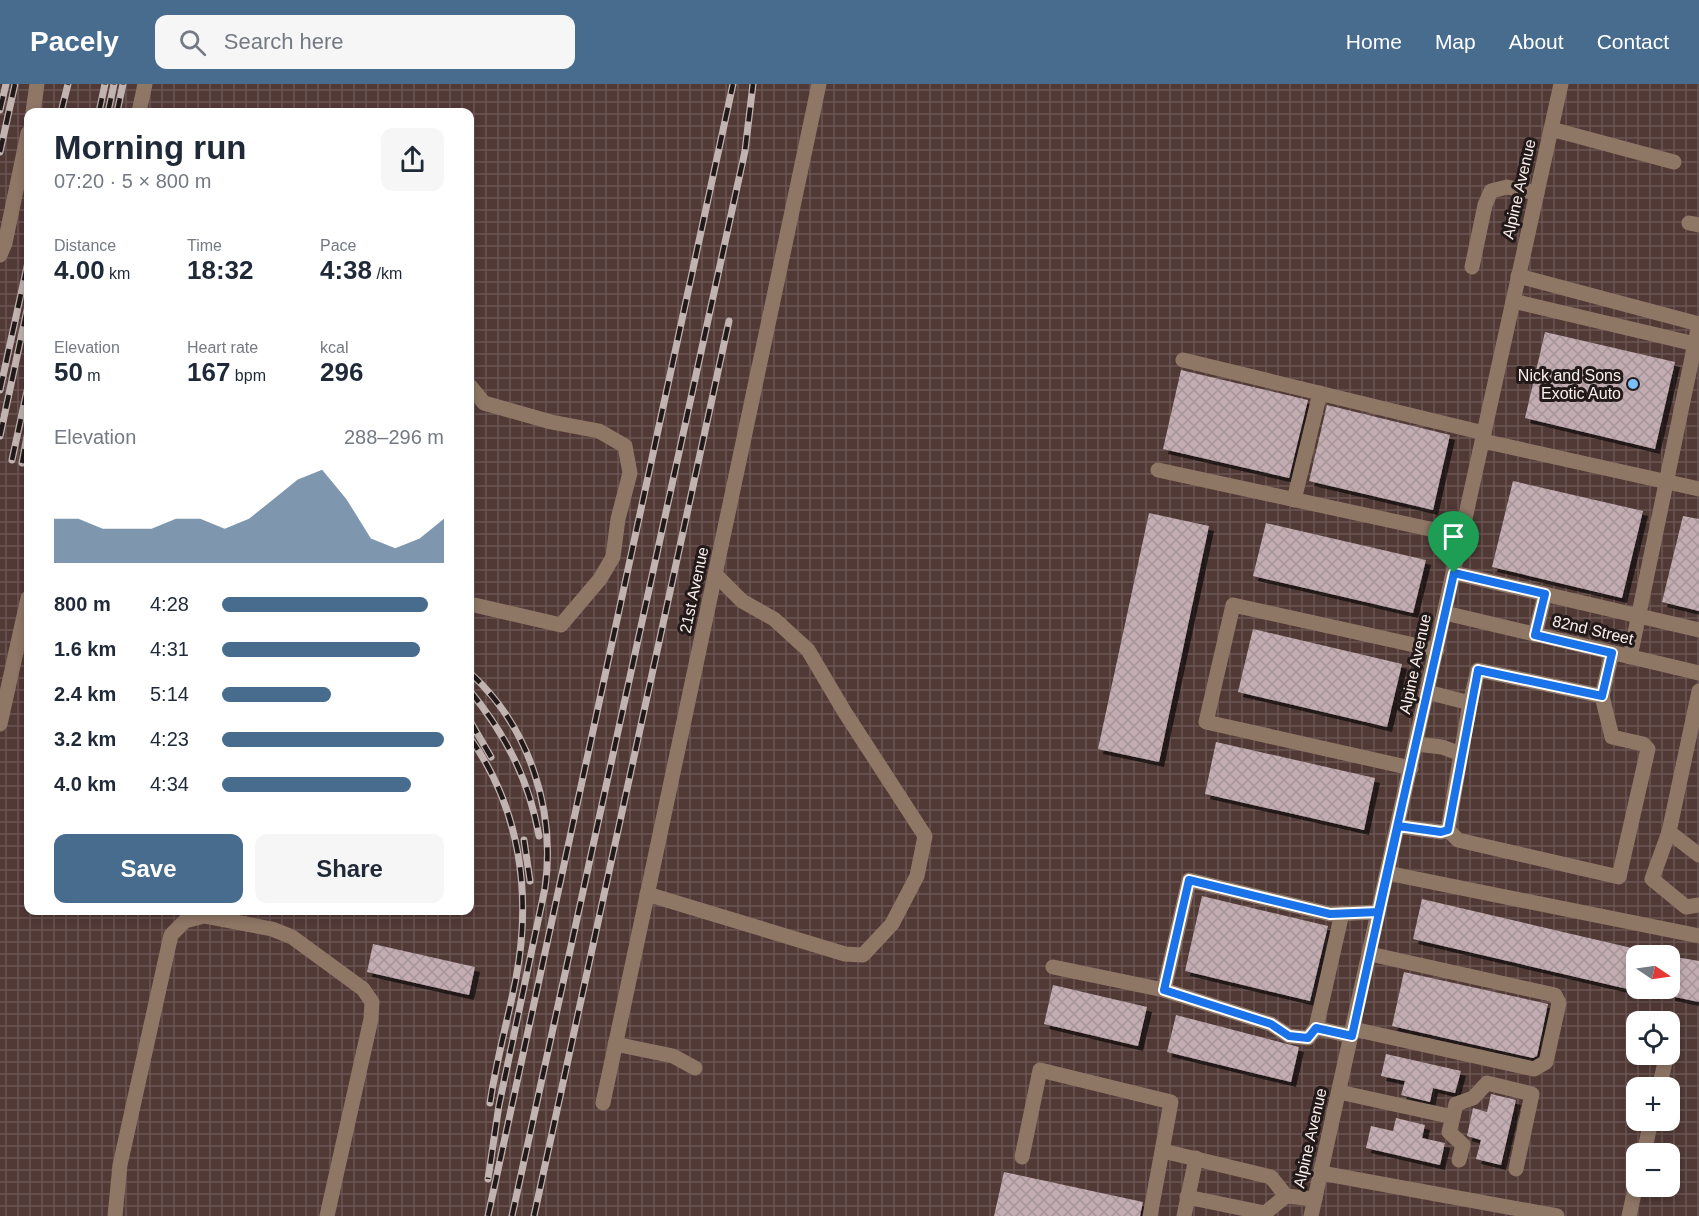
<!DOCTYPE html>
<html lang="en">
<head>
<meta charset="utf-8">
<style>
  :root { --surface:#fff; --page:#f6f6f7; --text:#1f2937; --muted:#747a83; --accent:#486c8e }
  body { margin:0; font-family:Helvetica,sans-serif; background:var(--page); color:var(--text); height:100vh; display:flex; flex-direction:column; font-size:22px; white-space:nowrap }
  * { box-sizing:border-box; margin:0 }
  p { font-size:20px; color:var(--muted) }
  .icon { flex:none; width:33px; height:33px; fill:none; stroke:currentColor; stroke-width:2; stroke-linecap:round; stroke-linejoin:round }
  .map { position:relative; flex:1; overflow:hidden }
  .panel { position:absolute; left:24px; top:24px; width:450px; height:807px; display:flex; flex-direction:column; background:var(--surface); border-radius:12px; box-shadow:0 3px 9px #0003 }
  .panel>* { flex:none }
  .needle { width:39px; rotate:103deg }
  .tools { position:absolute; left:1626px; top:861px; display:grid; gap:12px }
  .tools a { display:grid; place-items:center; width:54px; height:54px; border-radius:12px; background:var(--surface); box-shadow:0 3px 9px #0003; font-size:30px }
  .pin { position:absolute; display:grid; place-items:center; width:51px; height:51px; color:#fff; margin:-62px -26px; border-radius:50% 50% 50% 0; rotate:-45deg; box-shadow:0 0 6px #0007 }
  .pin .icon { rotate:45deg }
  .round { display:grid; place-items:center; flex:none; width:63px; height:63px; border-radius:12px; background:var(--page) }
  .overview { display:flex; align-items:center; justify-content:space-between; height:102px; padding:0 30px }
  h1 { font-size:33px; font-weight:800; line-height:45px }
  .metrics { display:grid; grid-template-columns:repeat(3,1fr); gap:9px; height:102px; padding:6px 30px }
  .metrics div { display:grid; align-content:center }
  .metrics b { font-size:26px; font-weight:800 }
  .metrics small { font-size:16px; font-weight:400 }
  .metrics p { font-size:16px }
  .chart { height:168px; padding:12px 30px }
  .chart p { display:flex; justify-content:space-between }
  .chart svg { width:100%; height:108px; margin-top:6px; fill:var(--accent); opacity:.7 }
  .primary-button { display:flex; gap:12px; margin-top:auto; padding:12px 30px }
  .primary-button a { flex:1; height:69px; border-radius:12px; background:var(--accent); color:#fff; font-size:24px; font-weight:800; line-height:69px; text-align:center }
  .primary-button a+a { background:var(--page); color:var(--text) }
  ul { padding:0 30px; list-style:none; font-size:20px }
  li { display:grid; grid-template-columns:96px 72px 1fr; align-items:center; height:45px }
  li i { height:15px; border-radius:8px; background:var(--accent) }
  header { display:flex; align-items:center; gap:36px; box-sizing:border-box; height:84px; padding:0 30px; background:var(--accent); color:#fff }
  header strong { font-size:28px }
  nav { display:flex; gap:33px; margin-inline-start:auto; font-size:21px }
  .search { width:420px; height:54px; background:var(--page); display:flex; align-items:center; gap:15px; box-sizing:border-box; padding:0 21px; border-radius:12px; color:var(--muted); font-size:22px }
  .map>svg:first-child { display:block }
</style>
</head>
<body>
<header>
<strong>Pacely</strong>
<div class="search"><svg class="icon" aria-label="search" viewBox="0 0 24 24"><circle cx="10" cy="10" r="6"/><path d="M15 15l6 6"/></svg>Search here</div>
<nav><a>Home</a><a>Map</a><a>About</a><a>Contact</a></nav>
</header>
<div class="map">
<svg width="1699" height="1132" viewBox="0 0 1699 1132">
  <defs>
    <pattern id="industrial-grid" width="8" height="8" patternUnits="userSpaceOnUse" patternTransform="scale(1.5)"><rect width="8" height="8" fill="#513936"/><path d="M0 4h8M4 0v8" fill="none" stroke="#6b5653"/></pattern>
    <pattern id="building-cross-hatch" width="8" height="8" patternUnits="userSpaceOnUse" patternTransform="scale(1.5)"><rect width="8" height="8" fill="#c3adb3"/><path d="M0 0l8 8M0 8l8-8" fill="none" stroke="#a59498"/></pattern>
    <filter id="shadow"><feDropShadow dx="5" dy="5" stdDeviation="0" flood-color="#0009"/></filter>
  </defs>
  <rect width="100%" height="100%" fill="#41302d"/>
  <path fill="url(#industrial-grid)" fill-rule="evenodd" d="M0,0H1699V1132H0ZM28,28H470V826H28ZM1636,872H1670V904H1636ZM1636,938H1670V970H1636ZM1636,1004H1670V1036H1636ZM1636,1070H1670V1102H1636Z"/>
  <g fill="url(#building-cross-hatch)" filter="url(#shadow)">
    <path d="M1545,248L1675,278L1655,365L1525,334Z"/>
    <path d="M1181,286L1308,316L1289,394L1163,365Z"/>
    <path d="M1327,321L1450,351L1433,426L1309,397Z"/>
    <path d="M1513,397L1643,427L1622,514L1492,483Z"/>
    <path d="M1149,429L1209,442L1159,678L1098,665Z"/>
    <path d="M1683,432L1699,435V527L1662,518Z"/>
    <path d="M1266,439L1426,476L1413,529L1253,492Z"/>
    <path d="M1253,545L1402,580L1387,643L1238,608Z"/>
    <path d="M1216,658L1375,694L1364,746L1205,710Z"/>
    <path d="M1202,812L1328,842L1310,917L1185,887Z"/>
    <path d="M1422,815L1636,865V907L1413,855Z"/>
    <path d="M373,860L475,883L469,911L367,888Z"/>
    <path d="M1670,872L1699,877V918L1670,912Z"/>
    <path d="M1404,888L1548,920L1537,972L1533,974L1392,942Z"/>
    <path d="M1053,901L1147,923L1138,962L1044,940Z"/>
    <path d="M1176,931L1299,963L1291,998L1167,968Z"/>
    <path d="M1386,970L1461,987L1455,1009L1433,1004L1430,1018L1401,1011L1405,997L1381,992Z"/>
    <path d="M1491,1010L1516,1016L1501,1081L1476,1075L1481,1056L1467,1052L1473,1024L1487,1028Z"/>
    <path d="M1396,1034L1425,1041L1422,1054L1445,1059L1440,1081L1366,1064L1371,1042L1393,1047Z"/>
    <path d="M1004,1088L1143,1118L1140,1132H994Z"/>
  </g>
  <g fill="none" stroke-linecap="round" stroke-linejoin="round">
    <g stroke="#8f7766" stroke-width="15">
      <path d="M33,28L37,0"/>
      <path d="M139,28L145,0"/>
      <path d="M1551,45L1674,78"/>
      <path d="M1689,139L1699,141"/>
      <path d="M0,171L5,159L28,49"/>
      <path d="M1472,183L1485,121L1491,107L1507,103L1537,109"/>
      <path d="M1518,192L1699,240L1630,573"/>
      <path d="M1513,217L1699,261"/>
      <path d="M1183,276L1484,349"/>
      <path d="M470,302L484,319L551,338L599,347L625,362L630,389L618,435L613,473L600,495L561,541L470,520"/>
      <path d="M1483,357L1699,405"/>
      <path d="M1158,386L1462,452"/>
      <path d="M1294,416L1320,309"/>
      <path d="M1454,489L1699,546"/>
      <path d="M1445,529L1699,589"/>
      <path d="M1535,551L1545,510"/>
      <path d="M1699,607L1669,748L1652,795L1686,823L1699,821"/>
      <path d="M1427,608L1470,619L1461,670"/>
      <path d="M1470,619L1478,586L1602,612L1612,569"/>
      <path d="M0,640L28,514"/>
      <path d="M1411,684L1206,638L1233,521L1437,566"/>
      <path d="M1398,742L1441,748L1448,746L1461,670L1442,663L1416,660"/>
      <path d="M1448,746L1458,756L1619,793L1648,665L1643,660L1612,653L1602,612"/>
      <path d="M1669,748L1699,771"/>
      <path d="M1387,789L1699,852"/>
      <path d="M647,810L845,870L863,871L892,840L917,792L925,752L844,627L808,566L774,535L742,517L715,490"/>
      <path d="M1053,883L1164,906L1271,940L1289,952L1308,954L1316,944L1351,952"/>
      <path d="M1164,906L1189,796L1330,830L1378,828"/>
      <path d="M1316,944L1342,829"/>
      <path d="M1353,945L1534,985L1546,978L1559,919L1555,911L1370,870"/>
      <path d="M615,960L673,972L695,984"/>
      <path d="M1659,1004L1667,970"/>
      <path d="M1339,1008L1453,1033L1449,1048L1463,1061L1459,1076"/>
      <path d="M603,1019L819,0"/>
      <path d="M1453,1033L1456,1020L1473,1014L1487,999L1532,1010L1516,1085"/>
      <path d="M1163,1067L1271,1093L1286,1112L1315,1115"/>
      <path d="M1644,1070L1651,1036"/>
      <path d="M1022,1073L1040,986L1171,1018L1150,1132"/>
      <path d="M1321,1089L1557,1132"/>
      <path d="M1187,1113L1265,1129L1286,1112"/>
      <path d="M115,1132L120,1081L171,851L185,837L204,832L272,845L292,853L363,905L372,918L371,935L327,1132"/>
      <path d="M1184,1132L1196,1074"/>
      <path d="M1311,1132L1561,0"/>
      <path d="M1629,1132L1636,1101"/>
    </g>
    <defs>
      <g id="rail">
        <path d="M0,26L6,0"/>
        <path d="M61,28L68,0"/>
        <path d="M99,28L105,0"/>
        <path d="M108,28L114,0"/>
        <path d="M117,28L123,0"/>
        <path d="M0,68L15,0"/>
        <path d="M0,306L28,178"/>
        <path d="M0,352L28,221"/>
        <path d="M12,376L28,302"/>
        <path d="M22,379L28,347"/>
        <path d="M470,589C529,642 556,726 545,804L499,1021L488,1095"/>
        <path d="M470,607C506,651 529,696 539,752"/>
        <path d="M470,637L491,673"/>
        <path d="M470,654C520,724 532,810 516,894C508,936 496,977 490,1019"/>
        <path d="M524,756L530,797"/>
        <path d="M488,1132L733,0"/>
        <path d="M512,1132L745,67L753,0"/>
        <path d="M534,1132L729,237"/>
      </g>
    </defs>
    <use href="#rail" stroke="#c0b3b0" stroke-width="7"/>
    <use href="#rail" stroke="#221a19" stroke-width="4.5" stroke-dasharray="14" stroke-linecap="butt"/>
  </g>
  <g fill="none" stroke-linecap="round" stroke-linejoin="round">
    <defs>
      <path id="route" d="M1454,489L1378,828L1330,830L1189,796L1164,906L1271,940L1289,952L1308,954L1316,944L1352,952L1398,742L1441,748L1448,746L1478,586L1602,612L1612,569L1535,551L1545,510L1454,489"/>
    </defs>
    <use href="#route" stroke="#fff" stroke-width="12"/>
    <use href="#route" stroke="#1a73e8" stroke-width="8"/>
  </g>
  <circle fill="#79bff8" stroke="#221a19" stroke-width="2" cx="1633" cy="300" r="6"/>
  <g text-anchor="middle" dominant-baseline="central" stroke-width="6" stroke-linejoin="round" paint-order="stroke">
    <g font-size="16" fill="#fdf1ef" stroke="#221a19">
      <text transform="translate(1519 105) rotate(-77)">Alpine Avenue</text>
      <text transform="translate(694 506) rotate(-78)">21st Avenue</text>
      <text transform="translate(1593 546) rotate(13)">82nd Street</text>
      <text transform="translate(1415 580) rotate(-78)">Alpine Avenue</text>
      <text transform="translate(1310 1054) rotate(-77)">Alpine Avenue</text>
    </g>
    <g font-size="16" fill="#fdf1ef" stroke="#221a19" text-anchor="end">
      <text x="1621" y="291">Nick and Sons<tspan x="1621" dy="18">Exotic Auto</tspan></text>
    </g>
  </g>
</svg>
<div class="tools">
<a><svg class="needle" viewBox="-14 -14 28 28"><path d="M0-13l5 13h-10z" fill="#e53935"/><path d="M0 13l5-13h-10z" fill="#747a83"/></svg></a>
<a><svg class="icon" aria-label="locate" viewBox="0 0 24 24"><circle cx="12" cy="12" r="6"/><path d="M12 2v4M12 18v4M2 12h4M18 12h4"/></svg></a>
<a>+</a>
<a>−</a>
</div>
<div class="pin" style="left:1454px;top:489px;background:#1e9e55"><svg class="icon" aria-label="arrive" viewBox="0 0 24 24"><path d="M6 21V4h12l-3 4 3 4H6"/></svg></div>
<section class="panel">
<div class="overview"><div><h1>Morning run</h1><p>07:20 · 5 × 800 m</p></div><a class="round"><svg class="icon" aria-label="share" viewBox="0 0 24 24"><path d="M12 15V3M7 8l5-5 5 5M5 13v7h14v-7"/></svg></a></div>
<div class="metrics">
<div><p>Distance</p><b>4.00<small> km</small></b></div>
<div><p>Time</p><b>18:32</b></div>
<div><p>Pace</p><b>4:38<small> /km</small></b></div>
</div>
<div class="metrics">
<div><p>Elevation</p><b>50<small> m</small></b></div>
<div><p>Heart rate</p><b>167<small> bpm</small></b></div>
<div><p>kcal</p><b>296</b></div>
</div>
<div class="chart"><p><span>Elevation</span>288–296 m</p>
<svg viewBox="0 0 160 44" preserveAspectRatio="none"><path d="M0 44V26L10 26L20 30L30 30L40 30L50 26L60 26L70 30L80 26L90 18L100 10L110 6L120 18L130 34L140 38L150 34L160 26V44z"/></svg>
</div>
<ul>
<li><b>800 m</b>4:28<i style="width:93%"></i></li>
<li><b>1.6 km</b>4:31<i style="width:89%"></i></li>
<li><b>2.4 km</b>5:14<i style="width:49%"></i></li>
<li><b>3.2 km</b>4:23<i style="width:100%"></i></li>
<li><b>4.0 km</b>4:34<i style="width:85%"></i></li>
</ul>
<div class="primary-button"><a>Save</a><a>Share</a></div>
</section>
</div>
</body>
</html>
